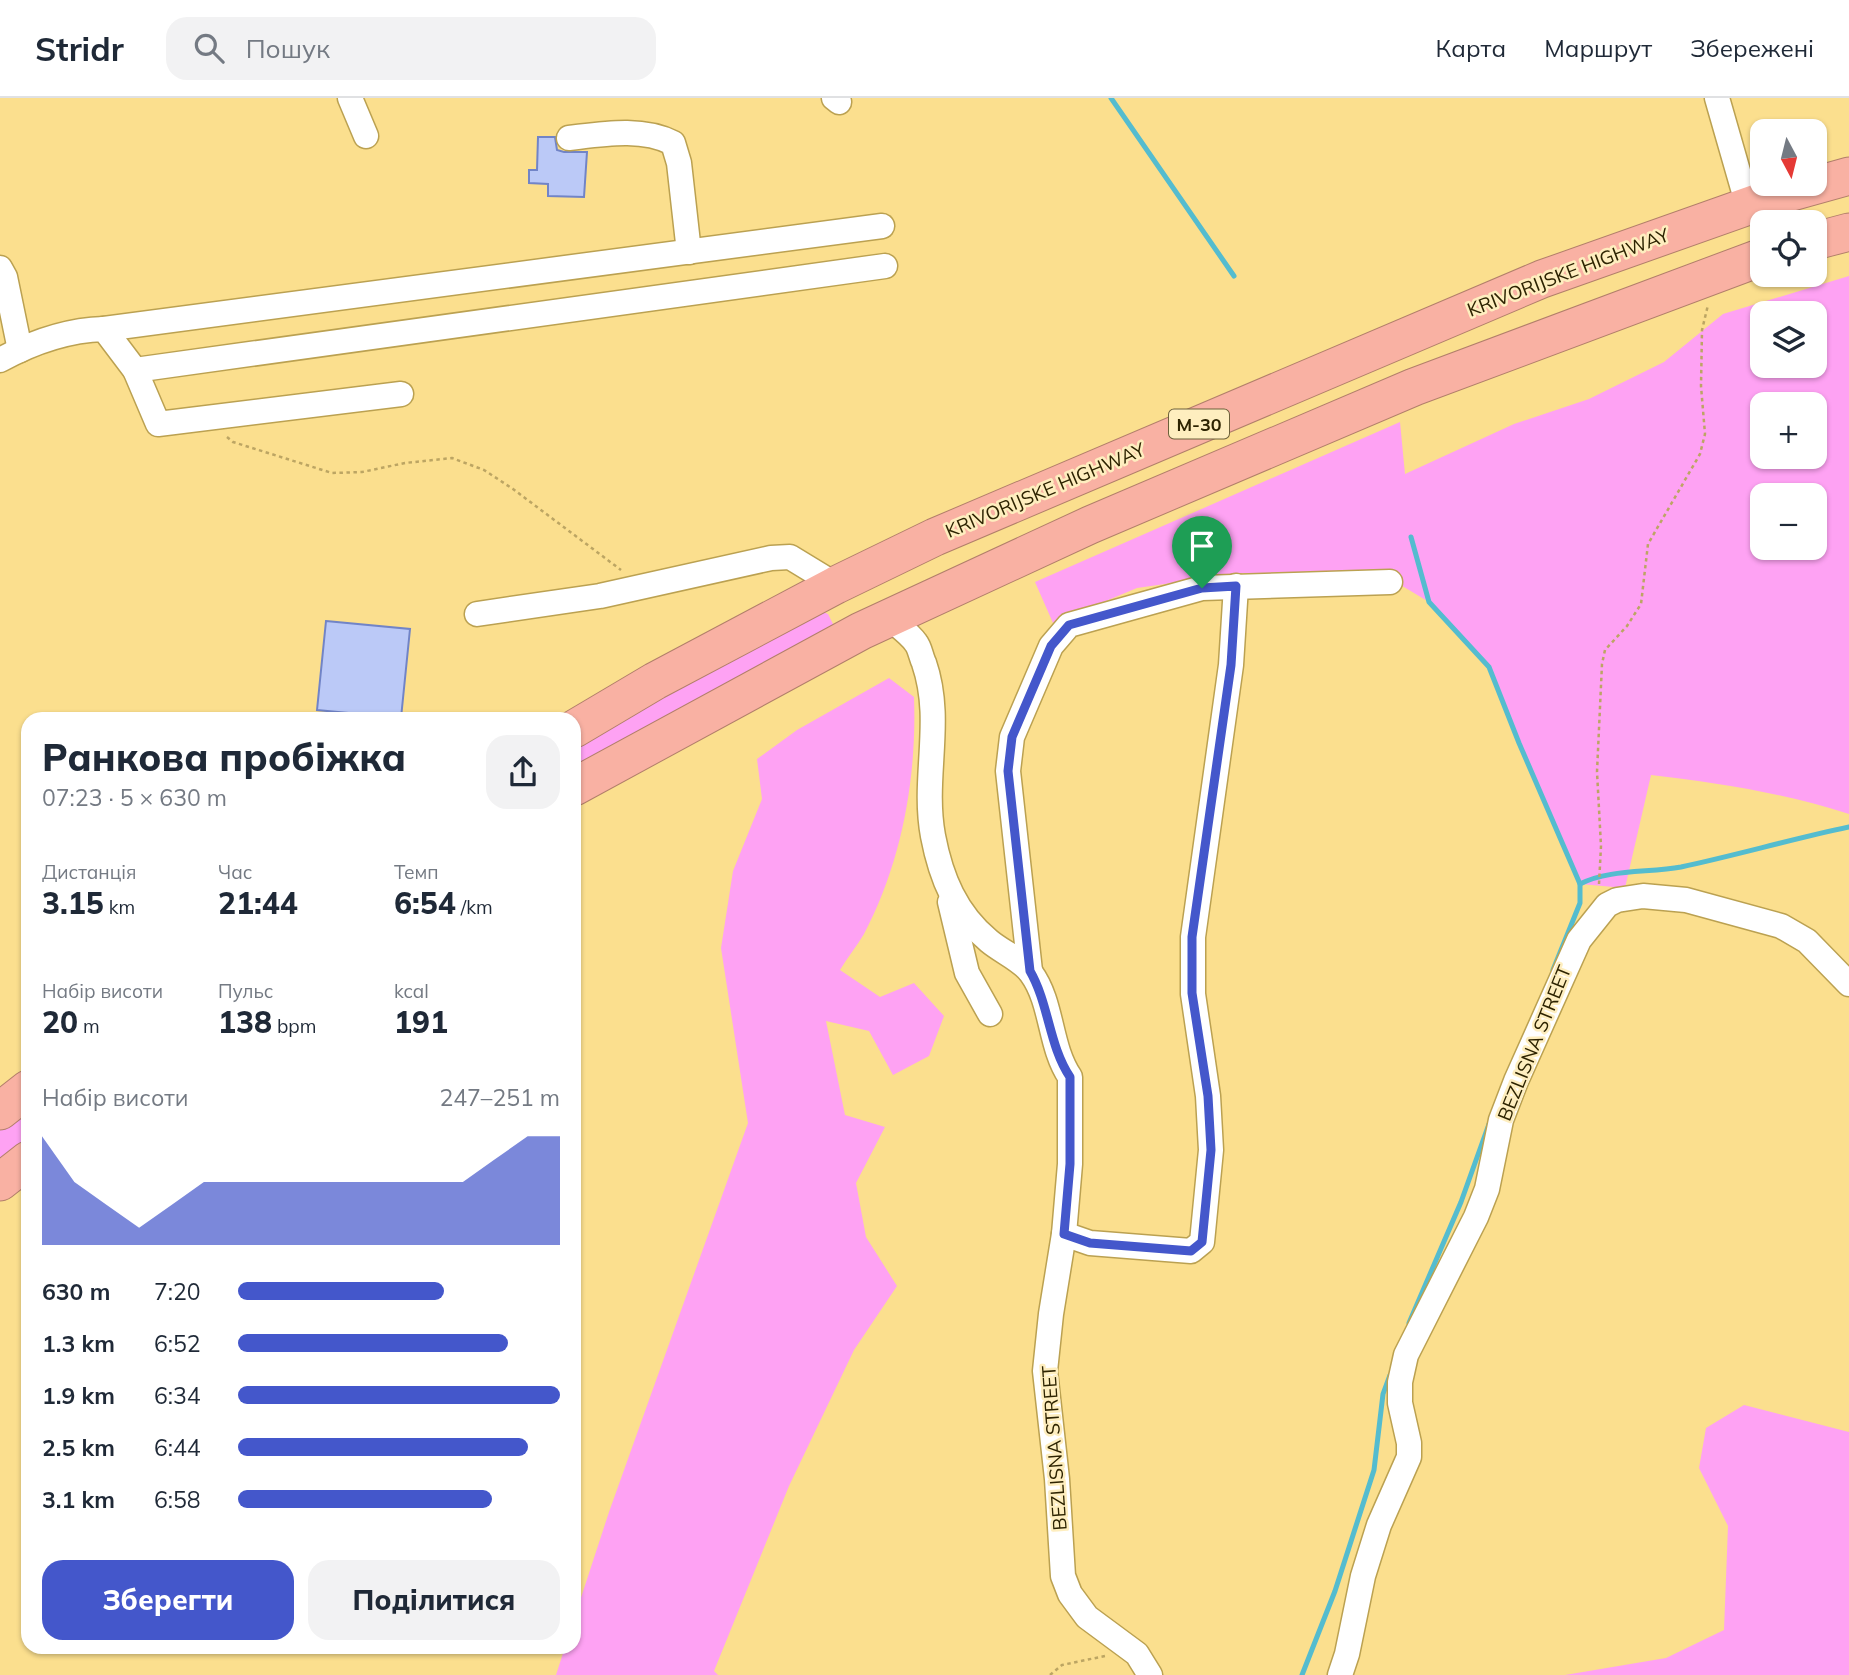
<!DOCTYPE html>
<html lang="uk">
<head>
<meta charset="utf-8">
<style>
  :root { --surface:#fff; --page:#f2f2f3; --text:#1f2937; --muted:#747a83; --line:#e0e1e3; --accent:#4457cb }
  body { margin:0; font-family:Mulish,sans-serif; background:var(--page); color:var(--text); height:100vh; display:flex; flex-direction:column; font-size:26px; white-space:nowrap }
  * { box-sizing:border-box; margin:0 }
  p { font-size:23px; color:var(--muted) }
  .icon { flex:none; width:38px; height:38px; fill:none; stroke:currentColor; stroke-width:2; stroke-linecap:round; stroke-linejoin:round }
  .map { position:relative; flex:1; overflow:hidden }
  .details { position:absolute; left:21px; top:614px; width:560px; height:942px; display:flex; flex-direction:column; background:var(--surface); border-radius:21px; box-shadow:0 2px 5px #0004 }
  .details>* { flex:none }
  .needle { width:46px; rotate:173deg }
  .tools { position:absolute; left:1750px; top:21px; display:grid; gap:14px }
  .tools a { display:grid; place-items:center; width:77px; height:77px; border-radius:14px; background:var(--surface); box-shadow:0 2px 5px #0004; font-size:35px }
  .pin { position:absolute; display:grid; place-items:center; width:60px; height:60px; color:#fff; margin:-72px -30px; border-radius:50% 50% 50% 0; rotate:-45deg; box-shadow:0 0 7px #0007 }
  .pin .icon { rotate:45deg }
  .round { display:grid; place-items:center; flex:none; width:74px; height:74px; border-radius:21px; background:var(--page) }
  .overview { display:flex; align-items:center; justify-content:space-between; height:119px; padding:0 21px }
  h1 { font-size:38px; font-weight:800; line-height:52px }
  .figures { display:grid; grid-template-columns:repeat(3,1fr); gap:10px; height:119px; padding:7px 21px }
  .figures div { display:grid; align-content:center }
  .figures b { font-size:30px; font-weight:800 }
  .figures small { font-size:19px; font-weight:400 }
  .figures p { font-size:19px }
  .chart { height:196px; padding:14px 21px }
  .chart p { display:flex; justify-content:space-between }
  .chart svg { width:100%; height:126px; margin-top:7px; fill:var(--accent); opacity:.7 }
  .primary-button { display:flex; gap:14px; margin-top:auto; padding:14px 21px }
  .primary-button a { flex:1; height:80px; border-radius:21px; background:var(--accent); color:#fff; font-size:28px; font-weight:800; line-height:80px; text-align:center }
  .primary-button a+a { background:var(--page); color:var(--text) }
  ul { padding:0 21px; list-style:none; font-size:23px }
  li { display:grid; grid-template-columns:112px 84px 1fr; align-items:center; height:52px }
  li i { height:18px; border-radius:9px; background:var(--accent) }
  header { display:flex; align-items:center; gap:42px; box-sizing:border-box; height:98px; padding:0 35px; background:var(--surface); border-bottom:2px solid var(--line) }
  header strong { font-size:33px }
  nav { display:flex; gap:38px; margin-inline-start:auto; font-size:24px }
  .search { width:490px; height:63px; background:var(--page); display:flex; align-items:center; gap:18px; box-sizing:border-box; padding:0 24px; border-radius:21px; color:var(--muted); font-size:26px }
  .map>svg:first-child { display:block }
</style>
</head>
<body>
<header>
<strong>Stridr</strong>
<div class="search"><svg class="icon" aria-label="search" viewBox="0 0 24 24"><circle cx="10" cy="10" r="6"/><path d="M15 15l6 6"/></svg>Пошук</div>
<nav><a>Карта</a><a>Маршрут</a><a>Збережені</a></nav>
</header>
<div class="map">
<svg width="1849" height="1577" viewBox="0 0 1849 1577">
  <rect width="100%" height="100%" fill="#fbdf8e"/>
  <g fill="#fea2f3" fill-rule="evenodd">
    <path d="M1849,178V716C1784,695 1719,685 1651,677L1625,790L1580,786L1519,645L1489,569L1429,504L1384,477L1242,475L1137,490L1053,525L1035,484L1400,324L1405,376L1514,326L1589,301L1664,264L1723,216ZM1762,215H1815V268H1762ZM1762,306H1815V359H1762ZM1762,397H1815V450H1762Z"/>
    <path d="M818,512L828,516L834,528L574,680V642Z"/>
    <path d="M889,580L914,599C917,679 902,764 864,836C857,848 847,860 840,872L880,899L914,885L944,918L929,958L893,977L869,933L826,923L845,1017L885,1029L856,1085L866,1139L897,1188L854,1252L789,1388L714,1573L718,1577H556L565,1549H574V1521L609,1414L748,1025L721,850L733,773L762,701L757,661L797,632Z"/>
    <path d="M28,1006V1049L0,1071V1028Z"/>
    <path d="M1744,1307L1849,1334V1577H1565L1666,1560L1724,1532L1728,1428L1699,1370L1706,1330Z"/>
  </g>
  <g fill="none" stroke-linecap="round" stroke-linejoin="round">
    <g stroke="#54bccf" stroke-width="5">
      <path d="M1111,0L1234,178"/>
      <path d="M1411,439L1429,504L1489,569L1519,645L1580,786C1609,771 1648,775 1681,769C1737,757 1792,741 1849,729"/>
      <path d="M1553,872L1580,805V786"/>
      <path d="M1409,1225L1461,1104L1489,1026"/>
      <path d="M1302,1577L1335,1493L1374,1372L1383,1296L1390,1277"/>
    </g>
  </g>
  <g fill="#bbc9f7" stroke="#7184c7" stroke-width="2">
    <path d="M538,39H555L557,52L564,54H587L584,99L548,98V86L529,85V72H537Z"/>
    <path d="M326,523L410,531L401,620L317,612Z"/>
  </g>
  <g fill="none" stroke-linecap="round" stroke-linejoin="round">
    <defs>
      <g id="minor">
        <path d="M350,0L366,38"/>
        <path d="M834,0L839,4"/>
        <path d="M1717,0L1748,108"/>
        <path d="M569,40C603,36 642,29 673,45L679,65L689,154"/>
        <path d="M0,170L5,179L20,252"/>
        <path d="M104,231L882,128"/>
        <path d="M0,262C31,245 68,232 104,231L135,272L158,326L401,296"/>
        <path d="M135,272L885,168"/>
        <path d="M477,516L600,498L771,460L790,459L836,487"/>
        <path d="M889,520C897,527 910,536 916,545C920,550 921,559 924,565C944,623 922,679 933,738C941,780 956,816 989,843C1002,854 1022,862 1031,875C1053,905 1049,948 1070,979V1066L1064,1136L1051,1216L1045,1273L1057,1381L1063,1478L1070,1496L1087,1519L1137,1556L1150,1577"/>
        <path d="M950,804L967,875L990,916"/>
        <path d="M1030,873L1008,673L1012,639L1051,548L1069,527L1202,490L1390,484"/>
        <path d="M1064,1136L1090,1145L1191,1153L1202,1144L1211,1052L1208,998L1193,896V839L1231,567L1236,488"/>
        <path d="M1340,1577L1347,1556L1363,1478L1379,1427L1409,1359V1345L1400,1305V1284L1406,1257L1476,1119L1487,1091L1501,1022L1516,983L1579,842L1607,807L1617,802L1643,798L1686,802L1781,828L1807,843L1849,886"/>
      </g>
      <g id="highway">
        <path d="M1815,143L1849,134"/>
        <path d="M574,631L655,583L836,487L935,439L1542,181L1774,99L1849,78"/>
        <path d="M574,689L861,533L1090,427L1414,289L1762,159"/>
        <path d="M0,1013L28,991"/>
        <path d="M0,1084L28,1062"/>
      </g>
    </defs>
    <use href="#minor" stroke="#bba151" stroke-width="27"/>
    <use href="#highway" stroke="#b27f6a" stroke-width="39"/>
    <g stroke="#bca563" stroke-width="2.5" stroke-dasharray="3.5 3.5" stroke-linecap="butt">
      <path d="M227,339L233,344L332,375L362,374L405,365L452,360L484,372L513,391L621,472"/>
      <path d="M1599,786L1601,748L1597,674L1602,566L1605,552L1627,528L1641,506L1648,446L1700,356L1705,336L1701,288L1702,232L1708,207"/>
      <path d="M1050,1577L1062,1567L1105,1558"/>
    </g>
    <use href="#minor" stroke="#fff" stroke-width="24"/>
    <use href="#highway" stroke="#f9b1a3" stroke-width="37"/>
  </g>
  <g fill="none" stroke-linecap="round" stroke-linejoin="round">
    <defs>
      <path id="route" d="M1236,488L1231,567L1192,839V895L1208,998L1211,1052L1202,1144L1191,1153L1090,1145L1064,1136L1070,1066V979C1049,948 1049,906 1030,873L1008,673L1012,639L1051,548L1069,527L1202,490Z"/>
    </defs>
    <use href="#route" stroke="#fff" stroke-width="14"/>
    <use href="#route" stroke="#4457cb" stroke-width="9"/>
  </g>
  <g text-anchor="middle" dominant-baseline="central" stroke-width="5" stroke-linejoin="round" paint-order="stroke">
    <rect fill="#feeebf" stroke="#6c603a" stroke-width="2" x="1169" y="311.5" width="60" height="29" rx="5"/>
    <g font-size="18" font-weight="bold" fill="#2d2301">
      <text x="1199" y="326">М-30</text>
    </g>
    <g font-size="19" fill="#2d2301" stroke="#feeebf">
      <text transform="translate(1568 174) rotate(-21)">KRIVORIJSKE HIGHWAY</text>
      <text transform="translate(1045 392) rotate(-23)">KRIVORIJSKE HIGHWAY</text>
      <text transform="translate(1534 945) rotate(-68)">BEZLISNA STREET</text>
      <text transform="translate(1054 1350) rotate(-94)">BEZLISNA STREET</text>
    </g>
  </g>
</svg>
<div class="tools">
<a><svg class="needle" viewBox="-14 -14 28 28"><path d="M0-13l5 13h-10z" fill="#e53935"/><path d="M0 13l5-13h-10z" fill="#747a83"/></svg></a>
<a><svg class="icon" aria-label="locate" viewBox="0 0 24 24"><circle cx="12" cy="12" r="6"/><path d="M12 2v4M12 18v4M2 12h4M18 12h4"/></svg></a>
<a><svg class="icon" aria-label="layers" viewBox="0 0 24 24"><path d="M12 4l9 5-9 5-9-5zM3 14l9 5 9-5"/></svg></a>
<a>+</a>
<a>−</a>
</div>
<div class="pin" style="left:1202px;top:490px;background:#1e9e55"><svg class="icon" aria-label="arrive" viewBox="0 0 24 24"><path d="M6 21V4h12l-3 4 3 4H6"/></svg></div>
<section class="details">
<div class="overview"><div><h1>Ранкова пробіжка</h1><p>07:23 · 5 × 630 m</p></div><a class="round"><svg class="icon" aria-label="share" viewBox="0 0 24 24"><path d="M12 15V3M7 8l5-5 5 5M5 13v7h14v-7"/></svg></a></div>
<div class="figures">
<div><p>Дистанція</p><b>3.15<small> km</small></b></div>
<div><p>Час</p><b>21:44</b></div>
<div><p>Темп</p><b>6:54<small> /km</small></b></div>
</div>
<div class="figures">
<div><p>Набір висоти</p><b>20<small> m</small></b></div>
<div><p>Пульс</p><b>138<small> bpm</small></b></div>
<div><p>kcal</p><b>191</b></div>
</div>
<div class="chart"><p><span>Набір висоти</span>247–251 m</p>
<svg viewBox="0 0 160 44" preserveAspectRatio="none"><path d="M0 44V6L10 22L20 30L30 38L40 30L50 22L60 22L70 22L80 22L90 22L100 22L110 22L120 22L130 22L140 14L150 6L160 6V44z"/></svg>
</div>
<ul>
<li><b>630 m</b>7:20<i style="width:64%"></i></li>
<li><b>1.3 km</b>6:52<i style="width:84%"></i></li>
<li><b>1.9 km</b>6:34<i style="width:100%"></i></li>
<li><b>2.5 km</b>6:44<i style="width:90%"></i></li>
<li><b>3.1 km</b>6:58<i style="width:79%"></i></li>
</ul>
<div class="primary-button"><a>Зберегти</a><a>Поділитися</a></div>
</section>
</div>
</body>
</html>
